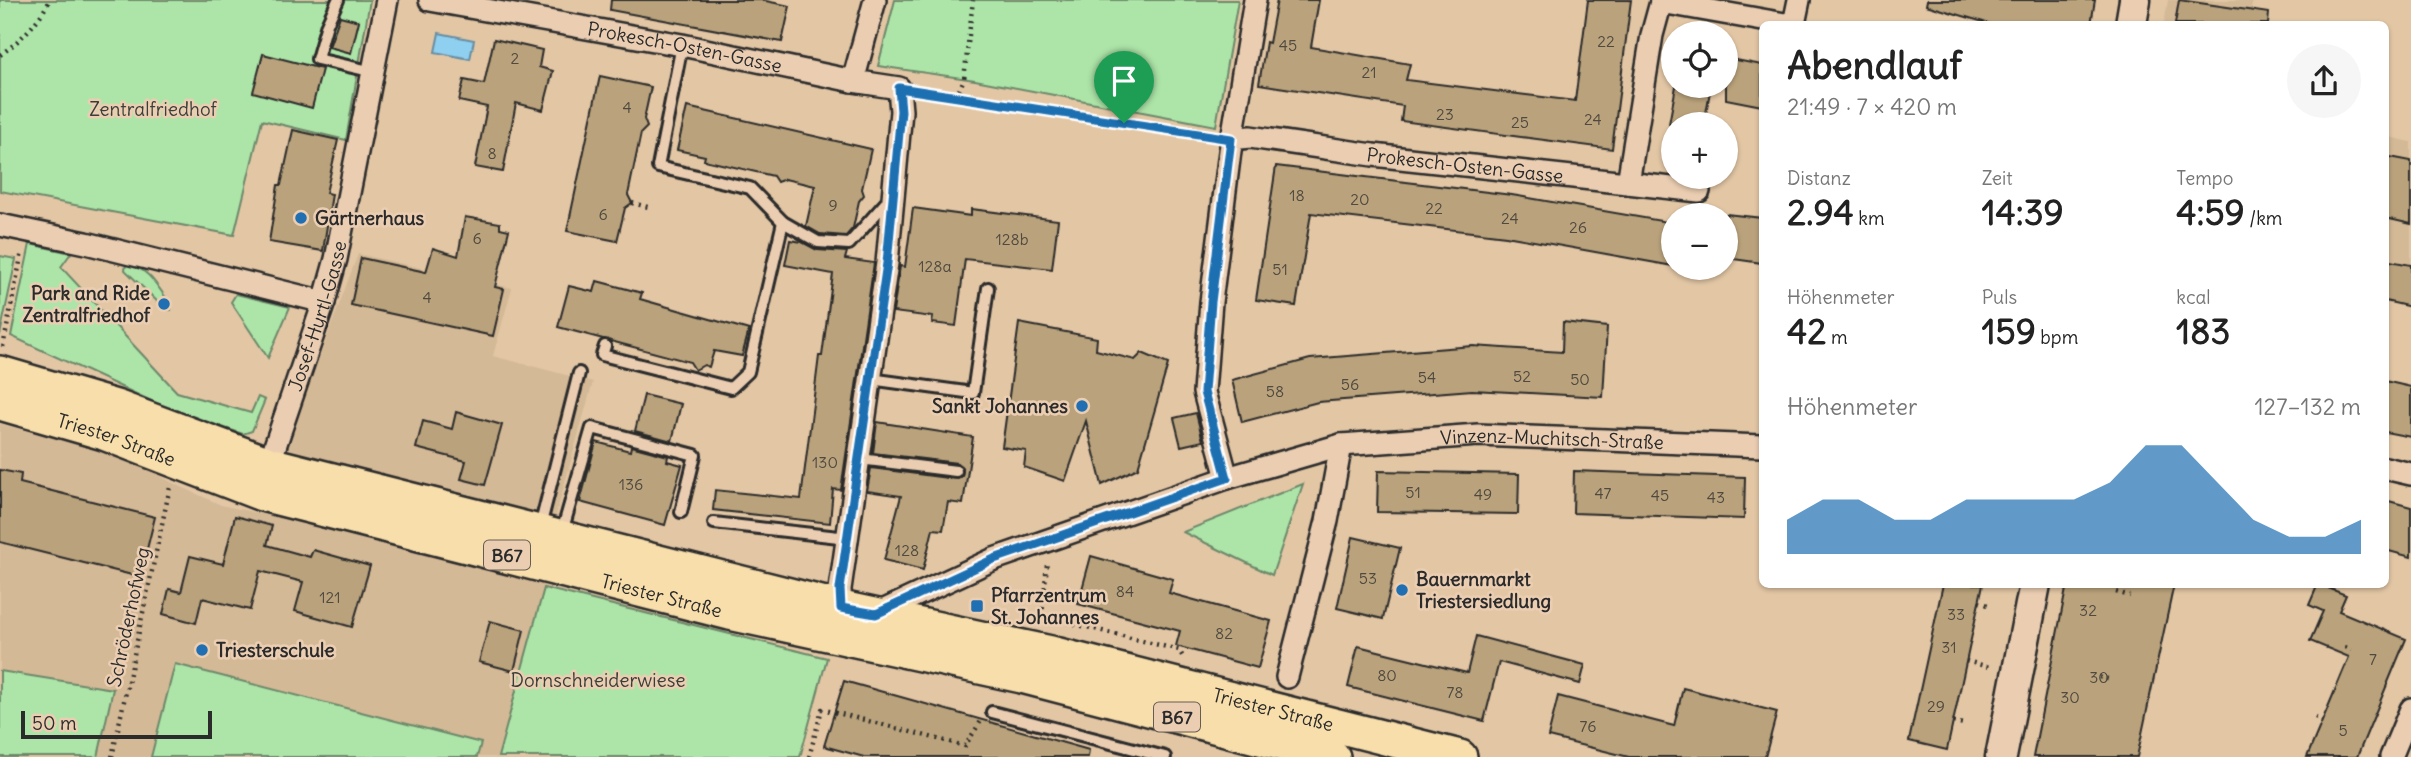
<!DOCTYPE html>
<html lang="de">
<head>
<meta charset="utf-8">
<style>
  :root { --surface:#fff; --page:#f6f6f6; --text:#222; --muted:#767676; --accent:#1f6fb2 }
  body { margin:0; font-family:Delius,sans-serif; background:var(--page); color:var(--text); height:100vh; display:flex; flex-direction:column; font-size:26px; white-space:nowrap }
  * { box-sizing:border-box; margin:0 }
  p { font-size:23px; color:var(--muted) }
  .icon { flex:none; width:38px; height:38px; fill:none; stroke:currentColor; stroke-width:2; stroke-linecap:round; stroke-linejoin:round }
  .map { position:relative; flex:1; overflow:hidden }
  .panel { position:absolute; left:1759px; top:21px; width:630px; height:567px; display:flex; flex-direction:column; background:var(--surface); border-radius:10px; box-shadow:0 2px 5px #0004 }
  .panel>* { flex:none }
  .controls { position:absolute; left:1661px; top:21px; display:grid; gap:14px }
  .controls a { display:grid; place-items:center; width:77px; height:77px; border-radius:50%; background:var(--surface); box-shadow:0 2px 5px #0004; font-size:35px }
  .scale { position:absolute; left:21px; bottom:18px; width:191px; box-sizing:border-box; padding-left:7px; border:4px solid #2b2b2b; border-top:0; font-size:19px; line-height:24px; white-space:nowrap; color:#2b2b2b; -webkit-text-stroke:5px #ebceb2; paint-order:stroke }
  .pin { position:absolute; display:grid; place-items:center; width:60px; height:60px; color:#fff; margin:-72px -30px; border-radius:50% 50% 50% 0; rotate:-45deg; box-shadow:0 0 7px #0007 }
  .pin .icon { rotate:45deg }
  .round { display:grid; place-items:center; flex:none; width:74px; height:74px; border-radius:37px; background:var(--page) }
  .headline { display:flex; align-items:center; justify-content:space-between; height:119px; padding:0 28px }
  h1 { font-size:38px; font-weight:700; line-height:52px }
  .metrics { display:grid; grid-template-columns:repeat(3,1fr); gap:10px; height:119px; padding:7px 28px }
  .metrics div { display:grid; align-content:center }
  .metrics b { font-size:35px; font-weight:700 }
  .metrics small { font-size:19px; font-weight:400 }
  .metrics p { font-size:19px }
  .chart { height:196px; padding:14px 28px }
  .chart p { display:flex; justify-content:space-between }
  .chart svg { width:100%; height:126px; margin-top:7px; fill:var(--accent); opacity:.7 }
  .map>svg:first-child { display:block }
</style>
</head>
<body>
<div class="map">
<svg width="2411" height="757" viewBox="0 0 2411 757">
  <rect width="100%" height="100%" fill="#e3c7a5"/>
  <filter id="ink" filterUnits="userSpaceOnUse"><feTurbulence type="fractalNoise" baseFrequency=".0143" numOctaves="2"/><feDisplacementMap in="SourceGraphic" scale="14" xChannelSelector="R" yChannelSelector="G"/><feConvolveMatrix kernelMatrix="1 2 1 2 8 2 1 2 1" color-interpolation-filters="sRGB"/></filter>
  <g filter="url(#ink)">
    <g fill="#d4b996">
      <path d="M2168,0H2253L2248,24H2164Z"/>
      <path d="M2385,136L2411,142V307L2385,301Z"/>
      <path d="M358,254L512,288L493,356L593,382L557,511L544,588L498,757H98L113,689L0,671V424L125,456L171,482L221,505L261,514Z"/>
    </g>
    <g fill="#ade5a8" stroke="#6c886a" stroke-width="2">
      <path d="M0,0H370L346,140L262,120L234,235L0,191Z"/>
      <path d="M895,0H1238L1216,126L975,80L878,66Z"/>
      <path d="M30,244L71,253L61,267L177,392L251,413L258,397L265,400L252,431L243,434L173,411L11,336Z"/>
      <path d="M0,256L16,259L0,335Z"/>
      <path d="M126,264C148,266 159,289 171,305V310H166L125,270Z"/>
      <path d="M236,294L290,307L268,358L231,302Z"/>
      <path d="M1303,484L1272,575L1183,532Z"/>
      <path d="M544,588L827,658L800,757H498Z"/>
      <path d="M175,664L481,743L477,757H151Z"/>
      <path d="M0,671L113,689L98,757H0Z"/>
    </g>
    <path fill="#8fcff0" stroke="#678da1" stroke-width="2" d="M439,33L474,40L470,59L435,52Z"/>
    <g fill="#baa37b" stroke="#2b2b2b" stroke-width="2">
      <path d="M611,0H761L790,6L782,42L610,10Z"/>
      <path d="M1277,0H1319L1311,47L1410,64L1406,80L1575,101L1588,0H1631L1612,149L1401,121L1403,106L1259,84L1266,42L1269,43Z"/>
      <path d="M1927,0H2095L2091,24H1990L1926,5Z"/>
      <path d="M2179,0L2269,13L2268,24H2175Z"/>
      <path d="M340,16L359,21L351,53L329,47Z"/>
      <path d="M494,39L542,50L539,67L553,71L543,110L516,103L503,172L475,167L487,107L459,101L464,80L484,84Z"/>
      <path d="M263,54L322,69L312,108L253,92Z"/>
      <path d="M1726,58L1762,65V106L1726,99Z"/>
      <path d="M600,76L651,87L644,119L647,127L641,133L628,195L632,203L625,208L617,241L567,231Z"/>
      <path d="M1676,86H1711L1704,124H1669Z"/>
      <path d="M687,107L871,149L862,189L864,195L859,201L853,228L846,236L820,234L806,226L815,186L785,179L777,182L773,176L704,160L705,156L677,150Z"/>
      <path d="M293,130L338,140L326,193L332,194L323,251L269,242L278,185H281Z"/>
      <path d="M2385,156L2411,161V224L2385,218Z"/>
      <path d="M1276,166L1512,195L1673,223V266L1506,236L1311,213L1296,306L1256,300Z"/>
      <path d="M913,208L971,216V209L1058,220L1052,269L965,259L956,326L932,323L933,317L893,312L900,266L905,267Z"/>
      <path d="M1726,214L1762,218V263L1726,258Z"/>
      <path d="M465,217L500,223V228L509,230L495,287L504,289L493,336L351,305L361,258L426,272L433,248L458,256Z"/>
      <path d="M790,240L802,242L817,250L847,252L845,259L874,263L841,490L833,489L830,523L713,510L715,490L801,499L819,356H822L833,274L785,265Z"/>
      <path d="M2385,260L2411,265V307L2385,301Z"/>
      <path d="M597,281L642,293L640,299L749,330L742,356L714,351L709,367L704,365L695,370L690,362L558,327L569,286L594,292Z"/>
      <path d="M1563,322L1607,327L1603,397L1472,390L1318,402L1242,422L1232,380L1310,359L1473,346L1562,352Z"/>
      <path d="M1019,323L1097,338L1096,350L1135,360L1142,353L1168,364L1138,468L1102,485L1086,421L1065,481L1024,467L1026,451L1002,447Z"/>
      <path d="M2385,381L2411,387V437L2385,432Z"/>
      <path d="M644,395L681,404L672,441L635,431Z"/>
      <path d="M456,412L502,425L485,485L461,479L466,461L416,448L423,421L452,429Z"/>
      <path d="M1196,413L1203,441L1181,446L1174,418Z"/>
      <path d="M877,422L973,437L963,504L948,502L943,530L933,529L923,570L884,560L901,496L867,491L871,468L955,479L962,476L963,469L957,463L873,453Z"/>
      <path d="M596,442L630,451L631,446L668,456L667,461L682,465L665,525L580,502Z"/>
      <path d="M0,470L21,474L20,483L155,517L140,577L0,542Z"/>
      <path d="M1378,471L1519,474L1518,514L1377,512Z"/>
      <path d="M1574,471L1745,477L1744,519L1573,513Z"/>
      <path d="M2385,500L2411,507V557L2385,550Z"/>
      <path d="M235,516L272,526L267,545L310,557L313,550L370,566L352,627L295,611L303,582L260,571L250,610L202,598L196,623L163,614L169,589L181,592L190,556L223,564Z"/>
      <path d="M1353,537L1400,548L1383,619L1337,608Z"/>
      <path d="M1091,556L1173,579L1169,593L1271,621L1258,668L1176,646L1180,631L1078,604Z"/>
      <path d="M1943,584H1983L1947,750L1909,741Z"/>
      <path d="M2067,584H2174L2137,757H2033Z"/>
      <path d="M2318,584L2346,595L2339,611L2406,639L2357,757H2307L2349,657L2310,641L2323,611L2309,605Z"/>
      <path d="M490,621L524,630L514,671L479,662Z"/>
      <path d="M1476,636L1585,665L1580,684L1499,662L1484,721L1348,687L1358,646L1467,673Z"/>
      <path d="M844,681L1089,750L1088,757H864L824,746Z"/>
      <path d="M1683,688L1777,712L1765,757H1629L1548,737L1558,696L1674,726Z"/>
    </g>
    <g fill="none" stroke-linecap="round" stroke-linejoin="round">
      <defs>
        <g id="service">
          <path d="M338,0L327,24L317,59L374,72"/>
          <path d="M682,45L658,167L750,188L783,222L818,242L849,244L890,198"/>
          <path d="M605,346L602,355L731,388L748,372L783,222"/>
          <path d="M870,379L973,393L988,288"/>
          <path d="M860,459L956,471"/>
          <path d="M714,523L848,538"/>
          <path d="M540,527L579,373"/>
          <path d="M562,532L592,428L695,455L681,512"/>
          <path d="M992,712L1165,757"/>
        </g>
        <g id="minor">
          <path id="s1" d="M430,0L682,45L853,81L899,88L901,111L887,263L840,589L841,608"/>
          <path d="M1661,0V2L1785,24"/>
          <path d="M1794,24L1799,0"/>
          <path d="M853,81L875,0"/>
          <path id="s2" d="M1231,139L1250,137L1373,155L1699,191"/>
          <path d="M1628,183L1652,35L1661,2"/>
          <path d="M0,225L86,243L324,302"/>
          <path id="s3" d="M269,464L324,302L336,259L387,0"/>
          <path d="M2385,468L2411,474"/>
          <path d="M1227,478L1204,392L1211,302L1230,151L1255,0"/>
          <path id="s4" d="M876,614L994,559L1227,478L1341,445L1478,435L1762,446"/>
          <path d="M1287,677L1327,521L1341,445"/>
          <path d="M2391,757L2411,709"/>
        </g>
        <g id="secondary">
          <path d="M2131,24L2135,0"/>
          <path d="M2001,757L2035,584"/>
        </g>
        <g id="primary">
          <path id="s5" d="M0,373L116,407L269,464L841,608L1051,653L1460,757"/>
          <path id="s6" d="M0,403L104,433L262,494L730,613L1022,676L1333,757"/>
        </g>
      </defs>
      <use href="#service" stroke="#2b2b2b" stroke-width="16"/>
      <use href="#minor" stroke="#2b2b2b" stroke-width="26"/>
      <use href="#secondary" stroke="#2b2b2b" stroke-width="35"/>
      <use href="#primary" stroke="#2b2b2b" stroke-width="38"/>
      <g stroke="#2b2b2b" stroke-width="4.5" stroke-dasharray="2 5" stroke-linecap="butt">
        <path d="M0,55C22,39 37,24 50,0"/>
        <path d="M921,92L1209,136"/>
        <path d="M956,97L964,79L973,0"/>
        <path d="M632,203L648,207"/>
        <path d="M3,347L22,252"/>
        <path d="M2116,592L2130,596"/>
        <path d="M1979,602L1988,605"/>
        <path d="M1042,616L1047,564"/>
        <path d="M1036,622L1042,616L1179,650L1183,657"/>
        <path d="M2345,647L2352,649"/>
        <path d="M1966,661L1993,668"/>
        <path d="M2099,677L2112,680"/>
        <path d="M2315,717L2322,720"/>
        <path d="M1953,722L1964,724"/>
        <path d="M112,757L170,487"/>
        <path d="M809,757L822,709L965,746L981,721"/>
      </g>
      <use href="#service" stroke="#ebceb2" stroke-width="10"/>
      <use href="#minor" stroke="#ebceb2" stroke-width="21"/>
      <use href="#secondary" stroke="#ebceb2" stroke-width="30"/>
      <use href="#primary" stroke="#f8deab" stroke-width="33"/>
    </g>
  </g>
  <g fill="none" stroke-linecap="round" stroke-linejoin="round" filter="url(#ink)">
    <defs>
      <path id="route" d="M899,88L1231,139L1211,302L1204,392L1227,478L994,559L876,614L841,608L840,589L887,263L901,111Z"/>
    </defs>
    <use href="#route" stroke="#fff" stroke-width="14"/>
    <use href="#route" stroke="#1f6fb2" stroke-width="9"/>
  </g>
  <g fill="#1f6fb2" stroke="#ebceb2" stroke-width="2.5">
    <circle cx="301" cy="218" r="7"/>
    <circle cx="164" cy="304" r="7"/>
    <circle cx="1082" cy="406" r="7"/>
    <circle cx="1402" cy="590" r="7"/>
    <rect x="970" y="599" width="14" height="14" rx="3.5"/>
    <circle cx="202" cy="650" r="7"/>
  </g>
  <g text-anchor="middle" dominant-baseline="central" stroke-width="5" stroke-linejoin="round" paint-order="stroke">
    <g font-size="16" fill="#4f493f">
      <text x="1606" y="41">22</text>
      <text x="1288" y="45">45</text>
      <text x="515" y="58">2</text>
      <text x="1369" y="72">21</text>
      <text x="627" y="107">4</text>
      <text x="1445" y="114">23</text>
      <text x="1593" y="119">24</text>
      <text x="1520" y="122">25</text>
      <text x="492" y="153">8</text>
      <text x="1297" y="195">18</text>
      <text x="1360" y="199">20</text>
      <text x="833" y="205">9</text>
      <text x="1434" y="208">22</text>
      <text x="603" y="214">6</text>
      <text x="1510" y="218">24</text>
      <text x="1578" y="227">26</text>
      <text x="477" y="238">6</text>
      <text x="1012" y="239">128b</text>
      <text x="935" y="266">128a</text>
      <text x="1280" y="269">51</text>
      <text x="427" y="297">4</text>
      <text x="1522" y="376">52</text>
      <text x="1427" y="377">54</text>
      <text x="1580" y="379">50</text>
      <text x="1350" y="384">56</text>
      <text x="1275" y="391">58</text>
      <text x="825" y="462">130</text>
      <text x="631" y="484">136</text>
      <text x="1413" y="492">51</text>
      <text x="1603" y="493">47</text>
      <text x="1483" y="494">49</text>
      <text x="1660" y="495">45</text>
      <text x="1716" y="497">43</text>
      <text x="907" y="550">128</text>
      <text x="1368" y="578">53</text>
      <text x="1125" y="591">84</text>
      <text x="330" y="597">121</text>
      <text x="2088" y="610">32</text>
      <text x="1956" y="614">33</text>
      <text x="1224" y="633">82</text>
      <text x="1949" y="647">31</text>
      <text x="2373" y="659">7</text>
      <text x="1387" y="675">80</text>
      <text x="2099" y="677">30</text>
      <text x="1455" y="692">78</text>
      <text x="2070" y="697">30</text>
      <text x="1936" y="706">29</text>
      <text x="1588" y="726">76</text>
      <text x="2343" y="730">5</text>
    </g>
    <g fill="#ebceb2" stroke="#655c54" stroke-width="2">
      <rect x="484" y="540.5" width="46" height="29" rx="5"/>
      <rect x="1154" y="702.5" width="46" height="29" rx="5"/>
    </g>
    <g font-size="18" font-weight="bold" fill="#2b2b2b">
      <text x="507" y="555">B67</text>
      <text x="1177" y="717">B67</text>
    </g>
    <g font-size="19" fill="#2b2b2b" stroke="#ebceb2">
      <text stroke="none"><textPath href="#s1" startOffset="259">Prokesch-Osten-Gasse</textPath></text>
      <text stroke="none"><textPath href="#s2" startOffset="236">Prokesch-Osten-Gasse</textPath></text>
      <text stroke="none"><textPath href="#s3" startOffset="156">Josef-Hyrtl-Gasse</textPath></text>
      <text stroke="none"><textPath href="#s6" startOffset="122">Triester Straße</textPath></text>
      <text stroke="none"><textPath href="#s4" startOffset="707">Vinzenz-Muchitsch-Straße</textPath></text>
      <text stroke="none"><textPath href="#s6" startOffset="690">Triester Straße</textPath></text>
      <text transform="translate(128 617) rotate(-78)">Schröderhofweg</text>
      <text stroke="none"><textPath href="#s5" startOffset="1318">Triester Straße</textPath></text>
    </g>
    <g font-size="19" fill="#383e38" stroke="#ebceb2">
      <text x="153" y="109">Zentralfriedhof</text>
      <text x="598" y="680">Dornschneiderwiese</text>
    </g>
    <g font-size="19" font-weight="bold" fill="#2b2b2b" stroke="#ebceb2" text-anchor="start">
      <text x="315" y="218">Gärtnerhaus</text>
      <text x="150" y="293" text-anchor="end">Park and Ride<tspan x="150" dy="22">Zentralfriedhof</tspan></text>
      <text x="1068" y="406" text-anchor="end">Sankt Johannes</text>
      <text x="1416" y="579">Bauernmarkt<tspan x="1416" dy="22">Triestersiedlung</tspan></text>
      <text x="991" y="595">Pfarrzentrum<tspan x="991" dy="22">St. Johannes</tspan></text>
      <text x="216" y="650">Triesterschule</text>
    </g>
  </g>
</svg>
<div class="controls">
<a><svg class="icon" aria-label="locate" viewBox="0 0 24 24"><circle cx="12" cy="12" r="6"/><path d="M12 2v4M12 18v4M2 12h4M18 12h4"/></svg></a>
<a>+</a>
<a>−</a>
</div>
<div class="scale">50 m</div>
<div class="pin" style="left:1124px;top:123px;background:#1e9e55"><svg class="icon" aria-label="arrive" viewBox="0 0 24 24"><path d="M6 21V4h12l-3 4 3 4H6"/></svg></div>
<section class="panel">
<div class="headline"><div><h1>Abendlauf</h1><p>21:49 · 7 × 420 m</p></div><a class="round"><svg class="icon" aria-label="share" viewBox="0 0 24 24"><path d="M12 15V3M7 8l5-5 5 5M5 13v7h14v-7"/></svg></a></div>
<div class="metrics">
<div><p>Distanz</p><b>2.94<small> km</small></b></div>
<div><p>Zeit</p><b>14:39</b></div>
<div><p>Tempo</p><b>4:59<small> /km</small></b></div>
</div>
<div class="metrics">
<div><p>Höhenmeter</p><b>42<small> m</small></b></div>
<div><p>Puls</p><b>159<small> bpm</small></b></div>
<div><p>kcal</p><b>183</b></div>
</div>
<div class="chart"><p><span>Höhenmeter</span>127–132 m</p>
<svg viewBox="0 0 160 44" preserveAspectRatio="none"><path d="M0 44V32L10 25L20 25L30 32L40 32L50 25L60 25L70 25L80 25L90 19L100 6L110 6L120 19L130 32L140 38L150 38L160 32V44z"/></svg>
</div>
</section>
</div>
</body>
</html>
